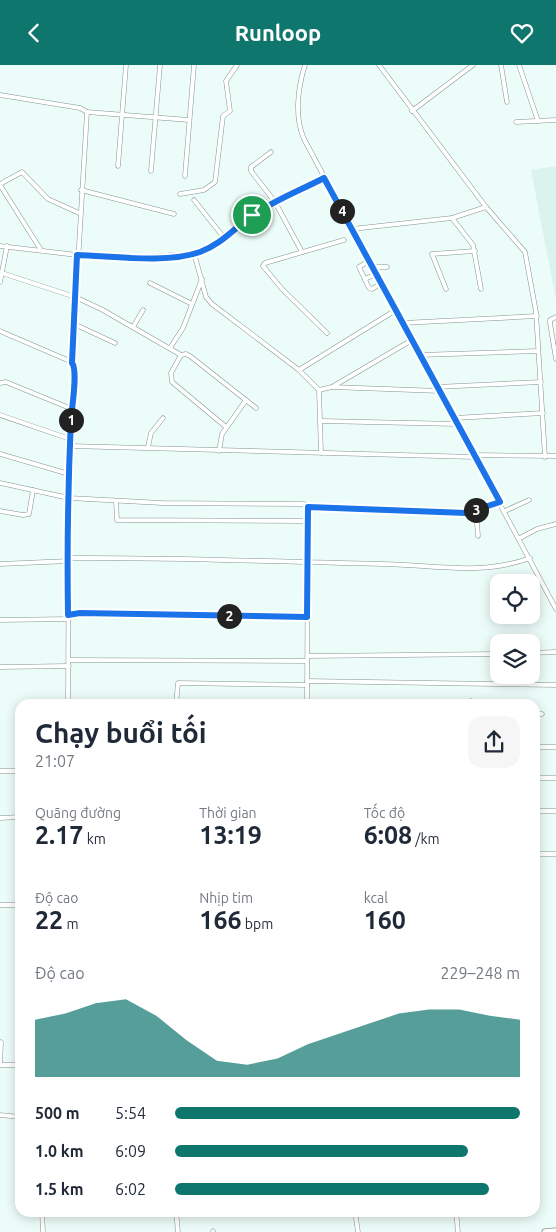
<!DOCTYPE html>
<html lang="vi">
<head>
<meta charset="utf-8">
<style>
  :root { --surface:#fff; --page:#f6f6f7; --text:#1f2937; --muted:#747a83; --accent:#0f766e }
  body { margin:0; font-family:Ubuntu,sans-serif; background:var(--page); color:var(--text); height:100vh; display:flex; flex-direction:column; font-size:19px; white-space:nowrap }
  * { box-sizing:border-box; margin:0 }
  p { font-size:16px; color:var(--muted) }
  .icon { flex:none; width:28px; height:28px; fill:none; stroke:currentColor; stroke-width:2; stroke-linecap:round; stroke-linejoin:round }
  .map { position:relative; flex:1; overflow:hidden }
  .sheet { position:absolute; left:15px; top:634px; width:525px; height:518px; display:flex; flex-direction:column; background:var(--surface); border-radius:15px; box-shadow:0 2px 12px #0003 }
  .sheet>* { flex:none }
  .tools { position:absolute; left:490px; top:509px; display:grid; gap:10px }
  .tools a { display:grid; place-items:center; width:50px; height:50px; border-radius:10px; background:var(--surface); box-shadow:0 2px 12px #0003; font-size:25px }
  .pin { position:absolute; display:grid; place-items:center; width:42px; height:42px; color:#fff; margin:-21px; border:2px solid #fff; border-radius:50%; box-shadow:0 1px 5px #0007 }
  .km { position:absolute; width:25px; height:25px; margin:-12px; border-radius:50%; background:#222; color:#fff; font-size:14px; line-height:25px; text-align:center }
  .round { display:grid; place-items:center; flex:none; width:52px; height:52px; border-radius:15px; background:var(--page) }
  .head { display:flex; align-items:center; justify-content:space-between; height:85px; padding:0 20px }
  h1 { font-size:28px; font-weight:700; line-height:38px }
  .figures { display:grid; grid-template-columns:repeat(3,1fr); gap:8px; height:85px; padding:5px 20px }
  .figures div { display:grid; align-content:center }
  .figures b { font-size:25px; font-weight:700 }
  .figures small { font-size:14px; font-weight:400 }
  .figures p { font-size:14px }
  .chart { height:140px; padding:10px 20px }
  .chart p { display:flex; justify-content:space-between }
  .chart svg { width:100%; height:90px; margin-top:5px; fill:var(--accent); opacity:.7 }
  ul { padding:0 20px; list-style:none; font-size:16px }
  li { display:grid; grid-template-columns:80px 60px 1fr; align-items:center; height:38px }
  li i { height:12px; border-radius:6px; background:var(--accent) }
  header { display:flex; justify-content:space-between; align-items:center; height:65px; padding:0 20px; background:var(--accent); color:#fff; font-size:22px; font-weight:700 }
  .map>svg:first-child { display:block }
</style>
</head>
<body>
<header><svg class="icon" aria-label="back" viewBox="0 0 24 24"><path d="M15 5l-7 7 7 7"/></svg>Runloop<svg class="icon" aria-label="heart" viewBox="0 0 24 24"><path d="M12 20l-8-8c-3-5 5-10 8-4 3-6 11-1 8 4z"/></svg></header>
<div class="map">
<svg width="556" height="1167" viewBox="0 0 556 1167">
  <rect width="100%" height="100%" fill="#ecfcf8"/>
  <path fill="#daf4ed" d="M556,101V235L531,105Z"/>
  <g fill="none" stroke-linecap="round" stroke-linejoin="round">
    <defs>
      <g id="street">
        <path d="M305,0C298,22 294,52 304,74L556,544"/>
        <path d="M379,0L486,142L525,187L536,247L545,392"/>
        <path d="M501,0L507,37"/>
        <path d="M519,0L538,56"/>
        <path d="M0,30L80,43L87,47L72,297L76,307L72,334L69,433L68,639"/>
        <path d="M412,46L473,0"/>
        <path d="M87,47L189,55"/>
        <path d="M516,57L556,55"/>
        <path d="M271,87L251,102V106L275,137L302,187"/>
        <path d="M118,101L126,0"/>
        <path d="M151,106L160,0"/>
        <path d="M185,111L194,0"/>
        <path d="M0,119L22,107L48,134L79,148"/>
        <path d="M0,120L41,185"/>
        <path d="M81,125L174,149"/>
        <path d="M180,129L204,125L215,117L223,51L230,46L226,16L237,0"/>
        <path d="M194,135L225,174"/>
        <path d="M452,153L473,180L481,224"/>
        <path d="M352,164L452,153L486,142"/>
        <path d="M0,181L77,190L149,192L198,188L222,177L252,150L324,113"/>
        <path d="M194,188L206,232L212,239L299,305L319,325L321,388"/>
        <path d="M369,196L359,202L369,223L372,224L382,218"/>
        <path d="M373,202H387"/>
        <path d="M2,208L75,232L101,244L181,290L186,289L190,291L256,343"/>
        <path d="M365,214L376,209"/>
        <path d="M0,217L7,181"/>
        <path d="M150,218L192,239"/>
        <path d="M446,224L432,189L475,186"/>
        <path d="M556,252L550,255V258L556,294"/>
        <path d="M403,258L537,251"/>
        <path d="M74,259L115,278"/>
        <path d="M133,262L143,245"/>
        <path d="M0,266L72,297"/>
        <path d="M327,268L282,224L263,201L265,198L344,175"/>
        <path d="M170,283L183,263L202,214"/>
        <path d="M181,290L171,308L172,317L226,362"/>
        <path d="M420,290L538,286"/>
        <path d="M299,305L396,245"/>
        <path d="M0,318L6,317L72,344"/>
        <path d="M332,322L412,275"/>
        <path d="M437,322L541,317"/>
        <path d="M319,325L332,322L440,326"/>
        <path d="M0,350L70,374"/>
        <path d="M455,353L543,348"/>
        <path d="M321,356L458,359"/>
        <path d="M70,381L475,392"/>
        <path d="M148,382L151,368L163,353"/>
        <path d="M219,386L222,369L246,335"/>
        <path d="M0,389L69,409"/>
        <path d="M474,390L556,391"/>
        <path d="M0,418L69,433L162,438L304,439L308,442L465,447L500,437"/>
        <path d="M116,436L117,455L308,456"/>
        <path d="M476,445L478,471"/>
        <path d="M0,446L23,450L29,449L33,425"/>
        <path d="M505,446L529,435"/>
        <path d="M520,473L537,464L556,459"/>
        <path d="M68,493C173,492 279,497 384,499C434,500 482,511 530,493"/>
        <path d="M0,499L69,496"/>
        <path d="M68,550L80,548L307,552"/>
        <path d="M0,555L68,554"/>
        <path d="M531,588L556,587"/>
        <path d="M308,591L499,589"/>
        <path d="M69,595L307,596"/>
        <path d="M0,602L69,601"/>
        <path d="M307,616L556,620"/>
        <path d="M176,639L178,618L307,620"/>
        <path d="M307,639L308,442"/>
        <path d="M471,639V636"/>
        <path d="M535,649H542"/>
        <path d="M535,682H556"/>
        <path d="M0,706H20"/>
        <path d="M535,713H556"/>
        <path d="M535,746H556"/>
        <path d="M0,753L20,752"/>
        <path d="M535,789H556"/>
        <path d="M0,840H20"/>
        <path d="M18,937H20"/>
        <path d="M1,977L0,1000H20"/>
        <path d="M0,1050L20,1052"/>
        <path d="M42,1146L43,1167"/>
        <path d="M176,1146L178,1167"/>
        <path d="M355,1146L358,1167"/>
        <path d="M456,1146L458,1167"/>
        <path d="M176,1148L191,1146"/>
        <path d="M213,1166V1167"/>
      </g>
      <path id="secondary" d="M545,1167L556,1166"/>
    </defs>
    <use href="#street" stroke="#849490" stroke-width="5"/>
    <use href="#secondary" stroke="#849490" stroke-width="7"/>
    <use href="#street" stroke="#fff" stroke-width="4"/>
    <use href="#secondary" stroke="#fff" stroke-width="5.5"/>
  </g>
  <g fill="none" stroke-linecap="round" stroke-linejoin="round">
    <defs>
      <path id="route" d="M324,113L500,437L466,448L308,442L307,552L80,548L68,550C67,485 68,419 71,354C72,342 78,305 72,298L77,190C113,191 166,199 200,187C222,179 234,163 253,150C275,135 301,125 324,113Z"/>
    </defs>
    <use href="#route" stroke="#fff" stroke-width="10"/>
    <use href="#route" stroke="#1a73e8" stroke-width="6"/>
  </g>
</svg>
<div class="tools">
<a><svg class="icon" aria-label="locate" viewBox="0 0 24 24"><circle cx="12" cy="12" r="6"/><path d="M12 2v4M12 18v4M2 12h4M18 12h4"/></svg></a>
<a><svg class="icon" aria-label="layers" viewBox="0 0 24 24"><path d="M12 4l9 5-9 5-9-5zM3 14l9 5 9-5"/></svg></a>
</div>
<div class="pin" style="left:252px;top:150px;background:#1e9e55"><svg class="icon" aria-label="arrive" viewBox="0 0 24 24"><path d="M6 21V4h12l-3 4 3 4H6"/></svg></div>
<b class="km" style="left:71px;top:355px">1</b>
<b class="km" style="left:229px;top:551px">2</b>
<b class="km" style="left:476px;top:445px">3</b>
<b class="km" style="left:342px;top:146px">4</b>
<section class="sheet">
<div class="head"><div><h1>Chạy buổi tối</h1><p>21:07</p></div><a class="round"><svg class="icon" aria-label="share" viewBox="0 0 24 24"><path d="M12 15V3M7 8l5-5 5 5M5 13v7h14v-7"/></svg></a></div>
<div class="figures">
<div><p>Quãng đường</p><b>2.17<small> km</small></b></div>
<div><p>Thời gian</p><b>13:19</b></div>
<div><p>Tốc độ</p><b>6:08<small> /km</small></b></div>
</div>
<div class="figures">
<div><p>Độ cao</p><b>22<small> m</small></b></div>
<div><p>Nhịp tim</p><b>166<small> bpm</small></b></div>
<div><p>kcal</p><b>160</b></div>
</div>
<div class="chart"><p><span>Độ cao</span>229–248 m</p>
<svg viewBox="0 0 160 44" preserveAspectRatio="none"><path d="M0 44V16L10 13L20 8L30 6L40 14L50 26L60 36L70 38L80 35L90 28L100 23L110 18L120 13L130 11L140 11L150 14L160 16V44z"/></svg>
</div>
<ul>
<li><b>500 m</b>5:54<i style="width:100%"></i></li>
<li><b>1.0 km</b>6:09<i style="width:85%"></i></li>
<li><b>1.5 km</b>6:02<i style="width:91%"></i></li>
</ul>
</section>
</div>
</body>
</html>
